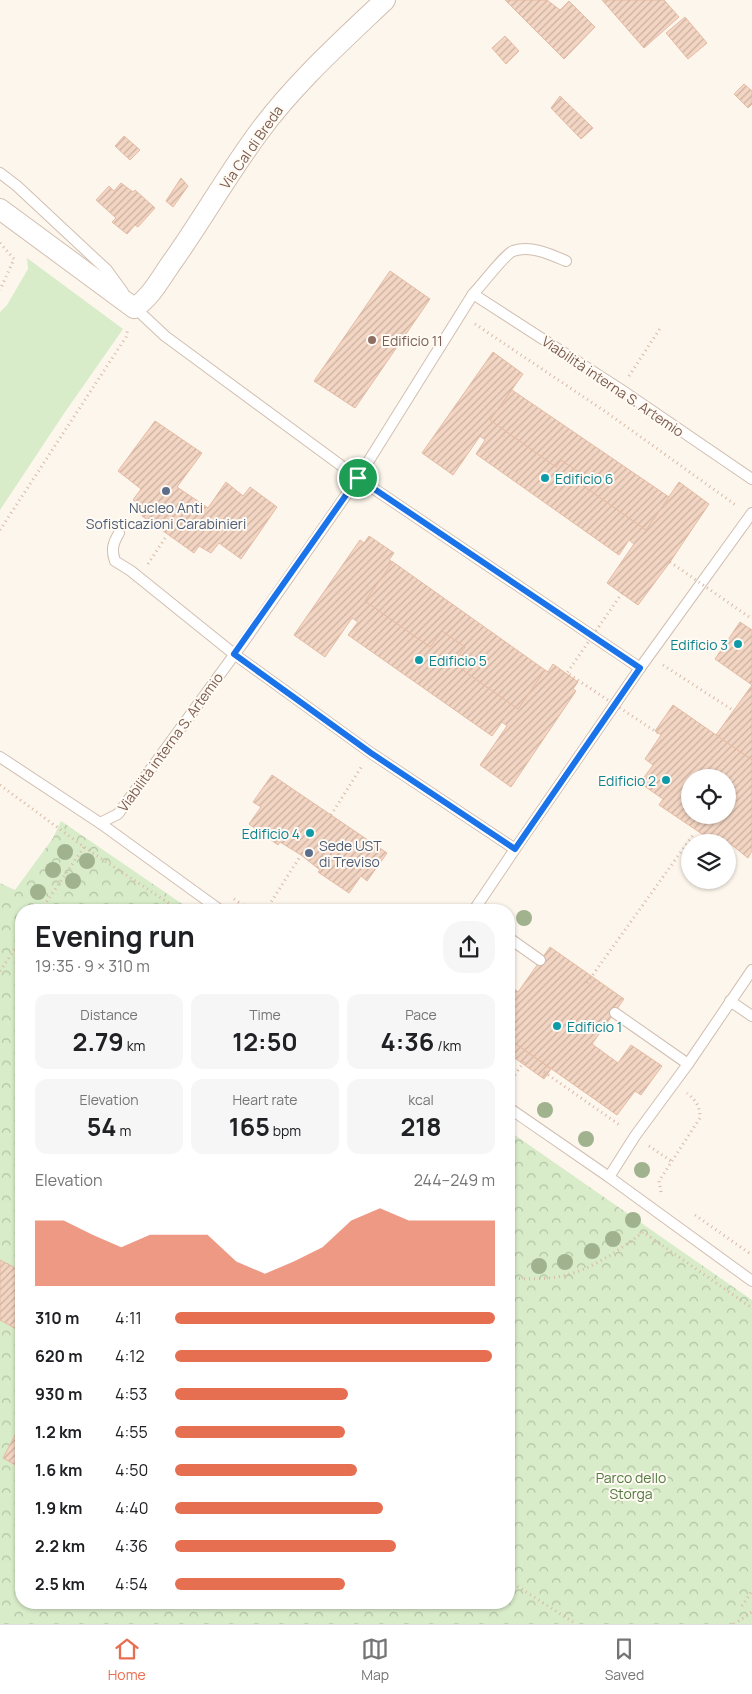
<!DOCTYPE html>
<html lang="en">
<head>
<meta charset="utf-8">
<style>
  :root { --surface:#fff; --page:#f6f6f6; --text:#202124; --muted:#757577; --line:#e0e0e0; --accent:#e76f51 }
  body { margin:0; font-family:Manrope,sans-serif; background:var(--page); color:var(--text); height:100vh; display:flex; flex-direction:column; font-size:19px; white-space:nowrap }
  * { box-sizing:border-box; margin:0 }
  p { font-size:16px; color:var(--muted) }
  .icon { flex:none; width:28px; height:28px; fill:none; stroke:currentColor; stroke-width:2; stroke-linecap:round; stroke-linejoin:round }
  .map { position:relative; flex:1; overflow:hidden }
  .sheet { position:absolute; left:15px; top:904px; width:500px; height:705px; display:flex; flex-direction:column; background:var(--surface); border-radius:20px; box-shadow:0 1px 4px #0004 }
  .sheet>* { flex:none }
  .controls { position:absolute; left:681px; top:769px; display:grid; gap:10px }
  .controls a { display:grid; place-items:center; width:55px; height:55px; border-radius:50%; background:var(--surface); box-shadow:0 1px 4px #0004; font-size:25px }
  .pin { position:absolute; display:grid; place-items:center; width:42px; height:42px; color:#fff; margin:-21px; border:2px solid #fff; border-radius:50%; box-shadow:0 1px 5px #0007 }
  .round { display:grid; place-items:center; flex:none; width:52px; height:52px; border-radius:20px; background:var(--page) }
  .overview { display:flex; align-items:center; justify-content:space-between; height:85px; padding:0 20px }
  h1 { font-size:28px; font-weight:700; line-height:38px }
  .stats { display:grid; grid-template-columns:repeat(3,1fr); gap:8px; height:85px; padding:5px 20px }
  .stats div { display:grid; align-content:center; border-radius:12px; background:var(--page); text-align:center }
  .stats b { font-size:25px; font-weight:700 }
  .stats small { font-size:14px; font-weight:400 }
  .stats p { font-size:14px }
  .chart { height:140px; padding:10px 20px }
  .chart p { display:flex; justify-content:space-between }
  .chart svg { width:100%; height:90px; margin-top:5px; fill:var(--accent); opacity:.7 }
  ul { padding:0 20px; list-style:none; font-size:16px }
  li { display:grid; grid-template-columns:80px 60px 1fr; align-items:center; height:38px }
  li i { height:12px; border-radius:6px; background:var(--accent) }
  .tabs { display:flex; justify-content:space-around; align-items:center; height:70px; border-top:1px solid var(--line); background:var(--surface); font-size:14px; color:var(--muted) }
  .tabs a { display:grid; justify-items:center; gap:2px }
  .tabs .current { color:var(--accent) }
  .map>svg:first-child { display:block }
</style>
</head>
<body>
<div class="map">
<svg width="752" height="1624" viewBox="0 0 752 1624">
  <defs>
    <pattern id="park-crowns" width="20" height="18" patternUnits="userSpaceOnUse" patternTransform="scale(1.25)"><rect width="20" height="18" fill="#d8ecc9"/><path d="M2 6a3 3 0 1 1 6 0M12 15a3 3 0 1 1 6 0" fill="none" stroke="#b4c2a5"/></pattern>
    <pattern id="building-hatch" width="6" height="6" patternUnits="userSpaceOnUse" patternTransform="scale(1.25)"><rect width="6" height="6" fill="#f3d5c3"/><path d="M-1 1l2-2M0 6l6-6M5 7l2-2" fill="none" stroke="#cab0a1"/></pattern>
  </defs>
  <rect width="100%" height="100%" fill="#fdf6ec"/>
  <path fill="#d8ecc9" d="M27,258L123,329L63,415L0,510V312L7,305L28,269Z"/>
  <path fill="url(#park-crowns)" d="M61,821L191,910H21V1602H509V1131L752,1300V1624H0V883L15,890L53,838Z"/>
  <g fill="url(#building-hatch)" stroke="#e6bba3" fill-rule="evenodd">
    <path d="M505,0H547L527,22Z"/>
    <path d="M547,0L560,10L569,1L595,27L564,59L527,22Z"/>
    <path d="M602,0H664L679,17L644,48Z"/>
    <path d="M685,17L707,43L688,59L666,33Z"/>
    <path d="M505,36L519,51L506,64L492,48Z"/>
    <path d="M744,84L752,91V104L748,108L734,94Z"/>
    <path d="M560,96L593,128L581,139L551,108Z"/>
    <path d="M124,136L140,150L130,160L115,146Z"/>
    <path d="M181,178L188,186L173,207L166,201Z"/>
    <path d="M121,183L133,192L135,190L155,208L138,227L135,225L127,234L112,222L116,218L96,200L109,186L114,191Z"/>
    <path d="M390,271L430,299L355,408L314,381Z"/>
    <path d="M493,352L523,374L490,420L556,467L561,460L583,475L578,482L646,530L679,482L709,504L670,562L638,605L607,583L634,544L629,540L619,555L476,454L485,440L480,436L453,475L422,453Z"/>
    <path d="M512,390L669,497L646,530L578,482L583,475L561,460L556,467L490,420Z"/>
    <path d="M155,421L202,453L177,487L208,508L226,482L243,496L250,487L277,507L241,559L219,543L211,553L199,546L194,553L142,516L146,508L133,500L141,489L118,471Z"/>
    <path d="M369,536L394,553L389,560L393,562L365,601L430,647L442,631L465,647L453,663L518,709L545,670L548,672L553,664L578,682L573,689L576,691L511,787L480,765L507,726L502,722L492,736L348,635L358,622L352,618L325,657L294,635L360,540L364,543Z"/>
    <path d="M393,562L545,670L518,709L453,663L465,647L442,631L430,647L365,601Z"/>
    <path d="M740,622L752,630V685L715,659Z"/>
    <path d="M752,685V760L716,735Z"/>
    <path d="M673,705L752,760V851L748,858L728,842L723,841L722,842H714L659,805L663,799L640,783L653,765L645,759L661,735L655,731ZM690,778H728V815H690Z"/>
    <path d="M272,775L387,853L367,881L361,876L349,893L318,872L320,870L301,855L280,842L278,845L249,824L261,807L253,802Z"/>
    <path d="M550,947L624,999L592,1044L618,1063L631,1045L662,1066L641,1095L635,1091L617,1115L509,1039V985L518,992Z"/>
    <path d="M509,1039L551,1069L544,1079L509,1054Z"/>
    <path d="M0,1260L21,1271L20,1331L0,1320Z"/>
    <path d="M21,1424V1468L3,1458Z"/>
  </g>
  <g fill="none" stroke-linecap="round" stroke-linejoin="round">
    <defs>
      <g id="lane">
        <path d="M0,173L17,186L107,270L123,292"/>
        <path d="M473,294C481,286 505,254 513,251C531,245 550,254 566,261"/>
        <path d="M133,306L165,336L358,478L640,668"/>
        <path d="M119,533C113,543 111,550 115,561L131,571L234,654L371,753L515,849"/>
        <path d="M0,757L100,823L220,910"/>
        <path d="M100,823L118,814L245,640L358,478L473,294L620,389L752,479"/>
        <path d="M474,910L515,849L640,668L752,513"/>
        <path d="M509,938L540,960"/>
        <path d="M730,1001L752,1016"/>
        <path d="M615,1013L688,1064"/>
        <path d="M509,1108L609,1177L752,1281"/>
        <path d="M609,1177L635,1136L688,1064L752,970"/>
      </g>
      <path id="street" d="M0,209L134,308C150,298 159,281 170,265C201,222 227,175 259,132C295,83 341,42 385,0"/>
    </defs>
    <use href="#lane" stroke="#d1beb0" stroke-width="12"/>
    <use href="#street" stroke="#d1beb0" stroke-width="22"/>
    <g stroke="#d9b8a5" stroke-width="3" stroke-dasharray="1 4" stroke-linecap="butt">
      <path d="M0,243L14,259L0,290"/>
      <path d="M475,324L606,412L737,506"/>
      <path d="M629,376L661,327"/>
      <path d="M0,530L126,337L128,328"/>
      <path d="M148,564L167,535"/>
      <path d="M663,665L734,711"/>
      <path d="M0,785L84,847L179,910"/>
      <path d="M331,815L362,766"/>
      <path d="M234,899L250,910"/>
      <path d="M41,910L84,847"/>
      <path d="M266,910L301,855"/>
      <path d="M426,910H431"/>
      <path d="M0,971L21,940"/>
      <path d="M587,983L693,835"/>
      <path d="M544,1072L621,1126"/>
      <path d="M509,1083L526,1059"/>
      <path d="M649,1146L671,1161"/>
      <path d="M661,1192L659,1181L700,1118C700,1106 696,1101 687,1093"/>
      <path d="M695,1215L752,1255"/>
      <path d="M509,1278C529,1279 551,1280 570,1274C597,1266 621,1249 643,1232L752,1308"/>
      <path d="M509,1581L576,1624"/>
      <path d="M742,1606L752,1591"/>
      <path d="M734,1624L752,1612"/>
    </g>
    <use href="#lane" stroke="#fff" stroke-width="10"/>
    <use href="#street" stroke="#fff" stroke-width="20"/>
    <g stroke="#d9b8a5" stroke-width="3" stroke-dasharray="1 4" stroke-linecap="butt">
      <path d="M670,562L752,619"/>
      <path d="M622,593L567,673L661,735"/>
    </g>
  </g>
  <g fill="#a0b28e">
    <circle cx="65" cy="852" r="8"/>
    <circle cx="87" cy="861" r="8"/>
    <circle cx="53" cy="870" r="8"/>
    <circle cx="73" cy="881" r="8"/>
    <circle cx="38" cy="892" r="8"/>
    <circle cx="524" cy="918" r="8"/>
    <circle cx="545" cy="1110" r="8"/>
    <circle cx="586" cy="1139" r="8"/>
    <circle cx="642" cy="1170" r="8"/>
    <circle cx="633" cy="1220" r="8"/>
    <circle cx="613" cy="1239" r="8"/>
    <circle cx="592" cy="1251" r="8"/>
    <circle cx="565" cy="1262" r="8"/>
    <circle cx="539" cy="1266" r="8"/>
  </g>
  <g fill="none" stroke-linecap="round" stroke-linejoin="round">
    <defs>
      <path id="route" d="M358,478L640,668L515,849L371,753L234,654Z"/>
    </defs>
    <use href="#route" stroke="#fff" stroke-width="10"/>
    <use href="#route" stroke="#1a73e8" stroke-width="6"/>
  </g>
  <circle fill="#8d6e63" stroke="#fffaf3" stroke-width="2" cx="372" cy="340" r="5"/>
  <g fill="#0f9aa8" stroke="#fffaf3" stroke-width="2">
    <circle cx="545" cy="478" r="5"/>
    <circle cx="738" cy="644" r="5"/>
    <circle cx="419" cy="660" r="5"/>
    <circle cx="666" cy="780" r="5"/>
    <circle cx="310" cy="833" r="5"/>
    <circle cx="557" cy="1026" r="5"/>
  </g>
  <g fill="#5c6f8a" stroke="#fffaf3" stroke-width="2">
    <circle cx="166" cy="491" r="5"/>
    <circle cx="309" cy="853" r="5"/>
  </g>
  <g text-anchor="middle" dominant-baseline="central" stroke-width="4" stroke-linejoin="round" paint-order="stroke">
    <g font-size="14" fill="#7a5c4d" stroke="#fffaf3">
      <text transform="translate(251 147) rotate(-55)">Via Cal di Breda</text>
      <text transform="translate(613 386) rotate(34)">Viabilità interna S. Artemio</text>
      <text transform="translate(170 742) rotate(-54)">Viabilità interna S. Artemio</text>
    </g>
    <g font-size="14" fill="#785e54" stroke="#fffaf3" text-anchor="start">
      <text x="382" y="340">Edificio 11</text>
    </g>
    <g font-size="14" fill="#0d838f" stroke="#fffaf3" text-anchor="start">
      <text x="555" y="478">Edificio 6</text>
      <text x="728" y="644" text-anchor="end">Edificio 3</text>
      <text x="429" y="660">Edificio 5</text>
      <text x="656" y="780" text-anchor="end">Edificio 2</text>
      <text x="300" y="833" text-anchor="end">Edificio 4</text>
      <text x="567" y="1026">Edificio 1</text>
    </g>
    <g font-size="14" fill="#4e5e75" stroke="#fffaf3">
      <text x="166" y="507">Nucleo Anti<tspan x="166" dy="16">Sofisticazioni Carabinieri</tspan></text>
      <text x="319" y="845" text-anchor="start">Sede UST<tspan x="319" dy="16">di Treviso</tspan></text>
    </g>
    <g font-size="14" fill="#537a41" stroke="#fffaf3">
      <text x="631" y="1477">Parco dello<tspan x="631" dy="16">Storga</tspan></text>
    </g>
  </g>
</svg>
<div class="controls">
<a><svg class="icon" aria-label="locate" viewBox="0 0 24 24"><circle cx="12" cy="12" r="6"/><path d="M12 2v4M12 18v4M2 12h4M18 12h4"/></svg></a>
<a><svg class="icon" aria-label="layers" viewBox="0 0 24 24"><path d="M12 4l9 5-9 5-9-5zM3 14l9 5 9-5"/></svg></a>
</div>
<div class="pin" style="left:358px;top:478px;background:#1e9e55"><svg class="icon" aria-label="arrive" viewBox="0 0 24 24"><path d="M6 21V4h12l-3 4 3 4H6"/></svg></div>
<section class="sheet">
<div class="overview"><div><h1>Evening run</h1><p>19:35 · 9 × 310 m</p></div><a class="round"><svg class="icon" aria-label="share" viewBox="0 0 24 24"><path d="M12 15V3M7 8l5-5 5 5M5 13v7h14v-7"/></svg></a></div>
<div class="stats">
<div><p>Distance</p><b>2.79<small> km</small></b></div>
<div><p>Time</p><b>12:50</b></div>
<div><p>Pace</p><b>4:36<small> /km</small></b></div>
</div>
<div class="stats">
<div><p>Elevation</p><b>54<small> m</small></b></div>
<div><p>Heart rate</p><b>165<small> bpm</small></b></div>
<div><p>kcal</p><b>218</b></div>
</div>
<div class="chart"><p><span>Elevation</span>244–249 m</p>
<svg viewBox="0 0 160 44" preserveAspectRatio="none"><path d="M0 44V12L10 12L20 19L30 25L40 19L50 19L60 19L70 32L80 38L90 32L100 25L110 12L120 6L130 12L140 12L150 12L160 12V44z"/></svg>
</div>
<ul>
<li><b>310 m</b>4:11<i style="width:100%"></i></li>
<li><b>620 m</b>4:12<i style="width:99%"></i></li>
<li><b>930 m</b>4:53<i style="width:54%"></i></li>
<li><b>1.2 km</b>4:55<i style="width:53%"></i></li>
<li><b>1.6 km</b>4:50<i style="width:57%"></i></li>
<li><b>1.9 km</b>4:40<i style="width:65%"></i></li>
<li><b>2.2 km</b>4:36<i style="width:69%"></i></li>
<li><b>2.5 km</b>4:54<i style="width:53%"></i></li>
</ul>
</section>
</div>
<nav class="tabs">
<a class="current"><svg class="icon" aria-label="home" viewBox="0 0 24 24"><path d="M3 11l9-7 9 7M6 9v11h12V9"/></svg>Home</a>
<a><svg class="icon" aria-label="map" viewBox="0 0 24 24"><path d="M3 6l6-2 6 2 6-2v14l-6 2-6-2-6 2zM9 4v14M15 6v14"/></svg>Map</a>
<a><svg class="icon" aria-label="saved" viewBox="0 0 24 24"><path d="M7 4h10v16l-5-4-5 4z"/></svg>Saved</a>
</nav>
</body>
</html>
